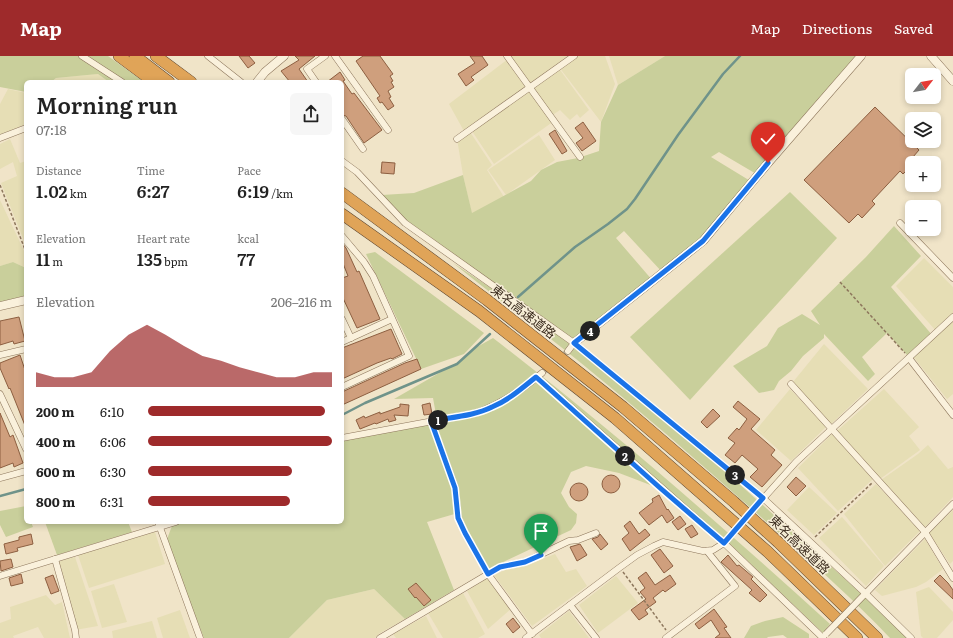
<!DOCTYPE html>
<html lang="en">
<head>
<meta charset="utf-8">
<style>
  :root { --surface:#fff; --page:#f6f6f6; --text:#222; --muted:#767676; --accent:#9e2a2b }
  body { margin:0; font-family:Literata,"Noto Sans JP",serif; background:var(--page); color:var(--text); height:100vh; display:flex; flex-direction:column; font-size:15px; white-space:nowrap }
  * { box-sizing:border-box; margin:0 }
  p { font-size:13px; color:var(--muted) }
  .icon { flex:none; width:22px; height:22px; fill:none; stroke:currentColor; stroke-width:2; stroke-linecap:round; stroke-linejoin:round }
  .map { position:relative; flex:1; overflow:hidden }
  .sheet { position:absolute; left:24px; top:24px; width:320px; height:444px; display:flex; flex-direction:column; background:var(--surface); border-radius:6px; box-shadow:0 2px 6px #0003 }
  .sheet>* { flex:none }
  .needle { width:26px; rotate:59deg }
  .fabs { position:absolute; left:905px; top:12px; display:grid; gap:8px }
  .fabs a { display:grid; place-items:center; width:36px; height:36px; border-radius:6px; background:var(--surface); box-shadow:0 2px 6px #0003; font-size:20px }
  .pin { position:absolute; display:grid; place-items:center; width:34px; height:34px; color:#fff; margin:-41px -17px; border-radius:50% 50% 50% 0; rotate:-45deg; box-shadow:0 0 4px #0007 }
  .pin .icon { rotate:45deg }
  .km { position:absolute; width:20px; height:20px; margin:-10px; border-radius:50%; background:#222; color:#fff; font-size:11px; line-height:20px; text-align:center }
  .round { display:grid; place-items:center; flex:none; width:42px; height:42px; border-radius:6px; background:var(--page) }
  .summary { display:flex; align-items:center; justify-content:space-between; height:68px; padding:0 12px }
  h1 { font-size:22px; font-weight:600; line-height:30px }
  .metrics { display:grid; grid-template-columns:repeat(3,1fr); gap:6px; height:68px; padding:4px 12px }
  .metrics div { display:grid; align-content:center }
  .metrics b { font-size:17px; font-weight:600 }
  .metrics small { font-size:11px; font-weight:400 }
  .metrics p { font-size:11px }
  .chart { height:112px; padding:8px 12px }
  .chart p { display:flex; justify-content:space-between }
  .chart svg { width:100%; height:72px; margin-top:4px; fill:var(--accent); opacity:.7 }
  ul { padding:0 12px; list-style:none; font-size:13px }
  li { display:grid; grid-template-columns:64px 48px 1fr; align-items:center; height:30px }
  li i { height:10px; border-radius:5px; background:var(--accent) }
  header { display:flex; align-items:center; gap:24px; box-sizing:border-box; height:56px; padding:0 20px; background:var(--accent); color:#fff }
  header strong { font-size:19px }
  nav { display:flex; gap:22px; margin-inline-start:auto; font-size:14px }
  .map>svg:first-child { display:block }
</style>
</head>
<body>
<header>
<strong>Map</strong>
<nav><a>Map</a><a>Directions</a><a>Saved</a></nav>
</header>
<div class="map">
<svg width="953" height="582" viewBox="0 0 953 582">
  <rect width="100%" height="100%" fill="#f0e4c8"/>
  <g fill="#e6deb5">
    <path d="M512,0H605L615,28L601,66L559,11H558L589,54L580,62L577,58L570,64L560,54L551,60L554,65L494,108L472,75L465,77L449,48Z"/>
    <path d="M609,0H665L618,29Z"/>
    <path d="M98,18L109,26H51L56,22Z"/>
    <path d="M8,33L26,37V68L0,79V48Z"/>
    <path d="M470,76L492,109L487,114L504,141L472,158L463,119L457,83Z"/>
    <path d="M539,79L555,104L506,139L488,114Z"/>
    <path d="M10,83L20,107L26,105V190L1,127L17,120L13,106L0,113V88Z"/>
    <path d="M0,144L26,199V212L13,206L0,210Z"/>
    <path d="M924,202L953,231V258L941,272L953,261V338L947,343L912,299L937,276L896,230Z"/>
    <path d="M824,288L868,333L831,368L793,326Z"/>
    <path d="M790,333L826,371L791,405L756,374Z"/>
    <path d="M884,333L919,371L909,380L920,394L880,423L837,375Z"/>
    <path d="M832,378L873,423L838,455L798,412Z"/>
    <path d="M928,389L948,413L953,411V441L924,472L881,424L918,398Z"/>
    <path d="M876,428L920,475L885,510L844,458Z"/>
    <path d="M809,431L837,457L814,479L787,454Z"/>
    <path d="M953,454V505L950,508L929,477Z"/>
    <path d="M842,461L884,510L866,530L819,482Z"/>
    <path d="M155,476L165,508L89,532L78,499Z"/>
    <path d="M925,483L943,513L926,526L916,531L882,540L875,534Z"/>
    <path d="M555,498L566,516L576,513L587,530L532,570L494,519L507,513L527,509Z"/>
    <path d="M75,501L98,570L75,574L55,506Z"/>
    <path d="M616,520L638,547L598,577L579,549Z"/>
    <path d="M487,522L511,553L488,573L467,535Z"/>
    <path d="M114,528L127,566L102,572L91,535Z"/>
    <path d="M929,531L953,556V564L937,582H923L921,580L916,536Z"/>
    <path d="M374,533L405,563L380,577L375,582H289L327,544Z"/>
    <path d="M463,537L485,578L478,582H443L428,557Z"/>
    <path d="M46,539L55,549L62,546L70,582H44L38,571L13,580L14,582H0V567L11,563L10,551Z"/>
    <path d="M180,554L190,582H163L157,562Z"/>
    <path d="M569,555L589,582H541L539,579Z"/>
    <path d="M426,560L437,582H396L393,578Z"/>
    <path d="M152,565L157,582H113L112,575Z"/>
  </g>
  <g fill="#c9cf9b">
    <path d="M0,0H108L144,26H109L98,18L56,22L51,26H26V36L0,31Z"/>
    <path d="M665,0H861L758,119L719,96L711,101L752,126L703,185L663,217L624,175L616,182L653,225L574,288L685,379L856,533L907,582H890C855,545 818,512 780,478C715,420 649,362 581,307C539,273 495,241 453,207L553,273L403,166L382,139L414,137L463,119L472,157L531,125L541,114L557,106L578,102L599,95L601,66L618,29Z"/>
    <path d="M790,136L837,182L690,344L630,281Z"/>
    <path d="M894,170L921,200L891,231L933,280L907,299L887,277L862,301L875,318L868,325L824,278V282L803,300L791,315L779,325L774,334L759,337L733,310L767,290L778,272L802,258L820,269L811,255L866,201Z"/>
    <path d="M375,196L484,277L464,298L421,313L366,198Z"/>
    <path d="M13,206L26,212V244L0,251V210Z"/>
    <path d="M493,282C610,372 721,469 830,568L823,577L732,490L653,430L619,417L586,410L571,416L561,437L569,451L577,458L576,467L571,474L486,514L458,457L427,466L454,534L405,563L374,533L327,544L289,582H204L166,486L173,467L342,466V386L357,379L437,364L433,342L394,343L460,305L477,291Z"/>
    <path d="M26,450V466H31L33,471L6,481L0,469V455Z"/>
    <path d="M45,466H128L132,476L57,499Z"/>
    <path d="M783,561L809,578V582H787L783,579L768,581L767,582H744L751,570L765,565Z"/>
  </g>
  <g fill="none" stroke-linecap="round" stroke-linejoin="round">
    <g stroke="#6f938a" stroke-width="2.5">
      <path d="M518,241L575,191L608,168L627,153L635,143L678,79L723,18L740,0"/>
      <path d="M342,359L365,347L457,308L490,278"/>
      <path d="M0,440L26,433"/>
    </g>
  </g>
  <g fill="#cf9f7d" stroke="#8d5f41">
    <path d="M239,0H249L255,7L248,12Z"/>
    <path d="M295,0H315L299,13L308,26H290L281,15L299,4Z"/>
    <path d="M363,0H380L393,18L390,20L393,25L391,26L394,31L388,35L391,41L389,42L394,50L388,54L382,46L380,47L377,42L380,40L356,5Z"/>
    <path d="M470,0H482L488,9L471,21L474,24L466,30L458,18L475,7Z"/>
    <path d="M340,16L345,24L343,25L352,38L354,37L382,74L364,87L346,60L342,59V26H327Z"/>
    <path d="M875,51L919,94L913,101L917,104L912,107V109L903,118L900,115L872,145L875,148L862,162L858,158L849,167L804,124Z"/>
    <path d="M583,66L596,85L582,95L576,87L583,82L575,72Z"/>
    <path d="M555,74L567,95L562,98L549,78Z"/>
    <path d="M382,106L395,107L394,118L381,117Z"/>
    <path d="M342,187L346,192L357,216L359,215L380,263L357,272L342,240V222L348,220L342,205Z"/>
    <path d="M19,261L25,285L14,288L13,285L0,289V265Z"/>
    <path d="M391,273L402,298L392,303L391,302L377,307L342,323V292Z"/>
    <path d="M20,299L26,317V372L10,332L9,333L0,312V307Z"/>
    <path d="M417,303L421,313L342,349V336L405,307Z"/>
    <path d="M738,345L760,363L751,373L775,394L771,399L782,409L762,431L750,421L758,413L742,399L735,407L725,399L735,387L728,382L737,372L739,374L747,363L733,351Z"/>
    <path d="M430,347L432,358L424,359L422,349Z"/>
    <path d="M400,348L409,349L408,360L394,359L396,364L389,366L388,363L376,368L375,367L360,373L356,364L364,360L365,362L380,356V358L400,351Z"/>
    <path d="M713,353L720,360L707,372L701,366Z"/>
    <path d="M0,357L10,381L13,379L23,407L14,411L13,407L0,412Z"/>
    <circle cx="611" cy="428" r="9"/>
    <path d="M796,421L806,430L796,440L787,431Z"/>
    <circle cx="579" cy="436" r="9"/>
    <path d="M659,439L667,454L668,453L674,462L667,467L662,459L649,469L639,457L653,446L652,443Z"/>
    <path d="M680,460L686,468L678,474L672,466Z"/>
    <path d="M630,465L639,478L645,473L650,479L630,495L622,483L629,477L624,470Z"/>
    <path d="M692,469L698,478L691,482L685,473Z"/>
    <path d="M31,478L33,488L17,492L18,495L6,498L4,488L19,484V481Z"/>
    <path d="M600,478L608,488L601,494L592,483L598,481Z"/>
    <path d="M580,488L587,499L577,505L570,491Z"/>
    <path d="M660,493L673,510L664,517L651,499Z"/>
    <path d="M728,499L737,510L739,509L753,521L751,523L767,539L760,546L749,537L752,534L721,506Z"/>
    <path d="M11,503L13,511L1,515L0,505Z"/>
    <path d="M646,516L655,529L670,519L676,528L665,536L663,534L653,542L656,546L645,554L648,558L639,564L631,554L646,543L640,536L645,532L638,522Z"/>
    <path d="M21,518L23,527L11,530L9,522Z"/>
    <path d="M53,519L59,535L51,538L45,522Z"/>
    <path d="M940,519L948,527L953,534V543L934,525Z"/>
    <path d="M416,527L431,544L424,550L416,541L415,542L408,533Z"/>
    <path d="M714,553L727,571L724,572L731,582H715L720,578L711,564L699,573L695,568Z"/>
    <path d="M513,562L520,571L513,577L506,568Z"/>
  </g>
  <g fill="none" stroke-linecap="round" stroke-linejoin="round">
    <path stroke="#ccc0a6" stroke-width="6" stroke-dasharray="6 3" stroke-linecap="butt" d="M542,317L568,295"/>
    <defs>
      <g id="minor">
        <path d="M82,0L122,26"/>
        <path d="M208,0L241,26"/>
        <path d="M335,0L388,74"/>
        <path d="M507,0L580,101"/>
        <path d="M316,26L307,13L325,0"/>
        <path d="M342,63L363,93"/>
        <path d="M0,82L26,72"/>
        <path d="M457,83L574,0"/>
        <path d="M342,105L357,116L405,167L574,287L763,442L864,536L911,582"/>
        <path d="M900,167L953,222"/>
        <path d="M342,180L364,206L373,220L409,300L342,331"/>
        <path d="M342,263L351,282"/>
        <path d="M342,286L392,263"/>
        <path d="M568,295L574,287"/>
        <path d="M0,299L26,293"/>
        <path d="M909,302L953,359"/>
        <path d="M537,321L724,487L823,582"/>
        <path d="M791,328L925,476L953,522"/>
        <path d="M0,338L26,393"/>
        <path d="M431,365L455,431L458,461L465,477L488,518L532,578"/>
        <path d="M342,382L476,357C501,348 522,334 542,317"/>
        <path d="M0,422L26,415"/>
        <path d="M761,445L796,406L953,261"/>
        <path d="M158,466L200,582"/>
        <path d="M55,503L75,574L76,582"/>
        <path d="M0,520L176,466"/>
        <path d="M864,539L953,448"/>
        <path d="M570,549L596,582"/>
        <path d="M380,582L500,511L525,506L569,485L578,484L596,477"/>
        <path d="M526,582L619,512L637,499L654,490L663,486L703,495L713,494L724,487"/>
        <path d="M666,582L735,530L707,495"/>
      </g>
      <g id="tertiary">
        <path d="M931,0L953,25"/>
        <path d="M257,26L265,16L284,0"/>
        <path d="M0,250L26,244"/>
        <path d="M574,287L703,185L768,107L861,0"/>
      </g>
      <g id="motorway">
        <path d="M119,0L154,26"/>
        <path d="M135,0L169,26"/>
        <path d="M156,0L191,26"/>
        <path d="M342,137L487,244L623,351L734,446L778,486L877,582"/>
        <path d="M342,158L479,255L615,362L768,496L857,582"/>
      </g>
    </defs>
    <use href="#minor" stroke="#8d765c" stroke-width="7"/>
    <use href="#tertiary" stroke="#8d765c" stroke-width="9"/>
    <use href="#motorway" stroke="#5b4430" stroke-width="12"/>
    <g stroke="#8d765c" stroke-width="1.5" stroke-dasharray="3 2" stroke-linecap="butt">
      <path d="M0,129L26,196"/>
      <path d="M840,226L905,297"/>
      <path d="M815,481L872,427"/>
      <path d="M623,516L666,574"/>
    </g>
    <use href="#minor" stroke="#faf1dc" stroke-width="6"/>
    <use href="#tertiary" stroke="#faf1dc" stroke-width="8"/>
    <use href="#motorway" stroke="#e0a458" stroke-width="11"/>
    <defs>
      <g id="minor-bridge">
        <path d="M724,487L760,446"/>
        <path d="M826,578L863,540"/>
      </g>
    </defs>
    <use href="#minor-bridge" stroke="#8d765c" stroke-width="7" stroke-linecap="butt"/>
    <use href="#minor-bridge" stroke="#faf1dc" stroke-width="6"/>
  </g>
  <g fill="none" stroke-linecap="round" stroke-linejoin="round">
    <defs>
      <path id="route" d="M541,499L525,506L500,511L488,518L465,477L458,462L455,432L431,365C452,361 474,360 492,351C509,344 522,332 536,321L659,431L724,487L763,442L574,287L703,185L768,107"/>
    </defs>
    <use href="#route" stroke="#fff" stroke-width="8"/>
    <use href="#route" stroke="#1a73e8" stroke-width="5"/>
  </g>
  <g text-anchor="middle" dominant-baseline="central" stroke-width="3" stroke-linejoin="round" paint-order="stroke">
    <g font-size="13" fill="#3d2e20" stroke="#f7eed8">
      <text transform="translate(524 255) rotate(38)">東名高速道路</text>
      <text transform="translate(800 488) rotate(44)">東名高速道路</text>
    </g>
  </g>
</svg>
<div class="fabs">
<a><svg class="needle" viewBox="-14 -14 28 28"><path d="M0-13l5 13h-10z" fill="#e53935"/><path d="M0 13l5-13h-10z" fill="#767676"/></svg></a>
<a><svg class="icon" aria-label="layers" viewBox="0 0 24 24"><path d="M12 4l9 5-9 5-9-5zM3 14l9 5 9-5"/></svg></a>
<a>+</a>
<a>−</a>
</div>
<div class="pin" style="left:541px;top:499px;background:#1e9e55"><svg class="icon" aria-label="arrive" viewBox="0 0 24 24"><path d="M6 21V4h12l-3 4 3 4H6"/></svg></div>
<div class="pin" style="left:768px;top:107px;background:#d93025"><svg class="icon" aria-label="check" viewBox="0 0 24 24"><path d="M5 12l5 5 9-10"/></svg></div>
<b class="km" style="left:438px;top:364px">1</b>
<b class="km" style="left:625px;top:400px">2</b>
<b class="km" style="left:735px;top:419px">3</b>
<b class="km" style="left:590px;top:275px">4</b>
<section class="sheet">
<div class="summary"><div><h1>Morning run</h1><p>07:18</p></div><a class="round"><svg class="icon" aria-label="share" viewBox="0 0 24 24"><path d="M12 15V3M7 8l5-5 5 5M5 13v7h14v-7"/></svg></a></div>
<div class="metrics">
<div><p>Distance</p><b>1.02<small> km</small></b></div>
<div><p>Time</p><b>6:27</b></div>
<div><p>Pace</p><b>6:19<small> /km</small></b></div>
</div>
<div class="metrics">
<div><p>Elevation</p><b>11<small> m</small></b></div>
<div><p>Heart rate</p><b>135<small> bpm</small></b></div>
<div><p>kcal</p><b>77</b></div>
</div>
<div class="chart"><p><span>Elevation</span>206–216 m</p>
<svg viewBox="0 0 160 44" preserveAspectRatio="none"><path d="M0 44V35L10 38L20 38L30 35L40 22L50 12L60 6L70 12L80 19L90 25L100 28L110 32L120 35L130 38L140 38L150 35L160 35V44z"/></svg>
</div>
<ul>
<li><b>200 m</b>6:10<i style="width:96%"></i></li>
<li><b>400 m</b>6:06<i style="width:100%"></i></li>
<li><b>600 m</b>6:30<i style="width:78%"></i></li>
<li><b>800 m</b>6:31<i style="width:77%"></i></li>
</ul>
</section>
</div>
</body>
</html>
